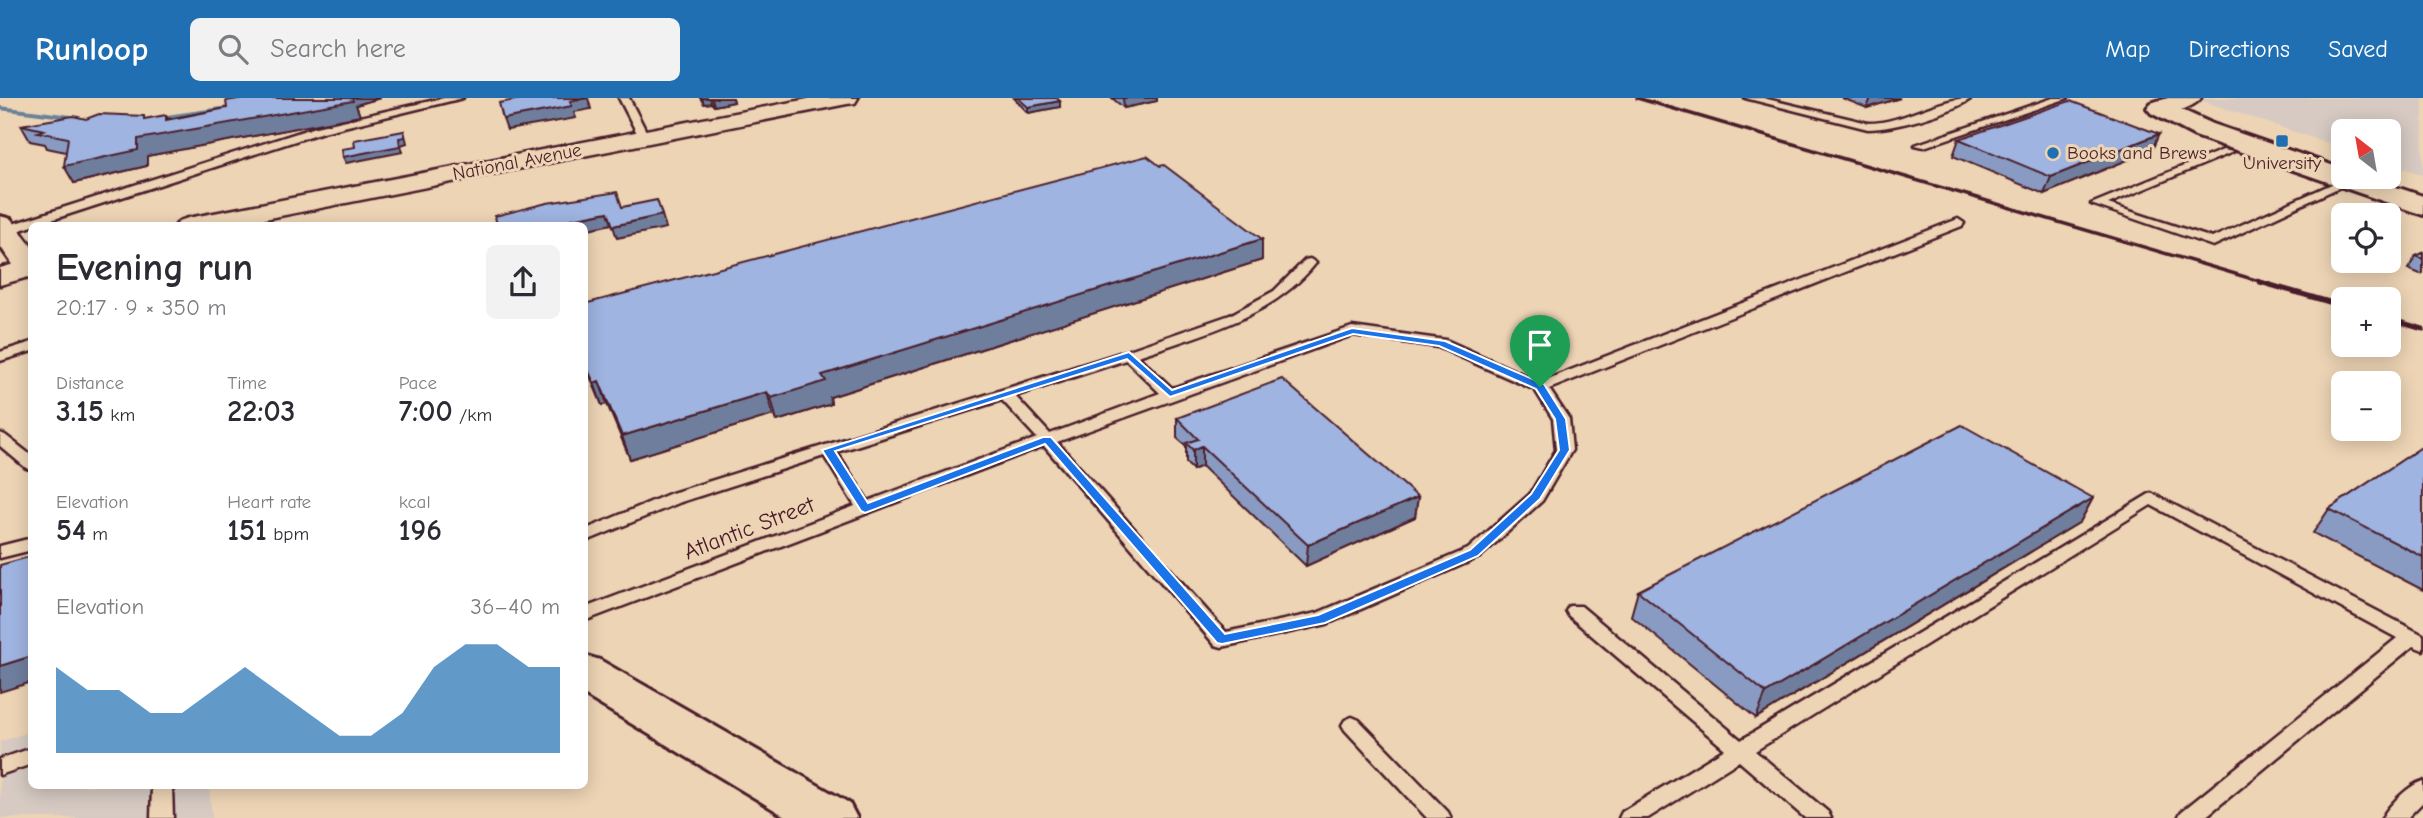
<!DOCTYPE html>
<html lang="en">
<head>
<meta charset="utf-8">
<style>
  :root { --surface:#fff; --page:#f2f2f3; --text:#2b2b33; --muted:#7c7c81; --accent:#1f6fb2 }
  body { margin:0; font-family:"Comic Neue",sans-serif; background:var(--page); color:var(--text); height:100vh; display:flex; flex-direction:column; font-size:26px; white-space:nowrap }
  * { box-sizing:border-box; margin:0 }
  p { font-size:23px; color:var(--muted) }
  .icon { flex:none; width:38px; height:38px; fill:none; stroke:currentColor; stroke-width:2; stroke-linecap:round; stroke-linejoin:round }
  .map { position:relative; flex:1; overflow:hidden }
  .side { position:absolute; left:28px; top:124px; width:560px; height:567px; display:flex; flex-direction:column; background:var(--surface); border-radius:10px; box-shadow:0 4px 18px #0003 }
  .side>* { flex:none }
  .needle { width:46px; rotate:329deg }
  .controls { position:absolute; left:2331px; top:21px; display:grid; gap:14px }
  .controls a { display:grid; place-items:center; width:70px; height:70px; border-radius:10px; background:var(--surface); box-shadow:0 4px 18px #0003; font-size:35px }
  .pin { position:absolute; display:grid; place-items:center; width:60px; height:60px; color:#fff; margin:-72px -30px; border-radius:50% 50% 50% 0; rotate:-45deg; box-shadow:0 0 7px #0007 }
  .pin .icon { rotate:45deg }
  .round { display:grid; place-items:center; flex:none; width:74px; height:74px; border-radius:10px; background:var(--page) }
  .overview { display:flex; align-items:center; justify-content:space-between; height:119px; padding:0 28px }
  h1 { font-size:38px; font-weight:700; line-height:52px }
  .stats { display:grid; grid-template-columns:repeat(3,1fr); gap:10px; height:119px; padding:7px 28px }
  .stats div { display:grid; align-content:center }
  .stats b { font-size:30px; font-weight:700 }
  .stats small { font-size:19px; font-weight:400 }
  .stats p { font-size:19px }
  .chart { height:196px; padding:14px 28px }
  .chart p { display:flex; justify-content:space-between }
  .chart svg { width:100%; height:126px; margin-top:7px; fill:var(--accent); opacity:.7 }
  header { display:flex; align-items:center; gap:42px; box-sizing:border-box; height:98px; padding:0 35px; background:var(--accent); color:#fff }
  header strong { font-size:33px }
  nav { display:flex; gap:38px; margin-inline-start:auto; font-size:24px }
  .search { width:490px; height:63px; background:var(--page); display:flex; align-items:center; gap:18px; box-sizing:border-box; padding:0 24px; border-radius:10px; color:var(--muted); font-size:26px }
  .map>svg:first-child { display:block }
</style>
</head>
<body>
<header>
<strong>Runloop</strong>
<div class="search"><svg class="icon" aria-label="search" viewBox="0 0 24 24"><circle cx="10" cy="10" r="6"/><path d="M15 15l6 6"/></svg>Search here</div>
<nav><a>Map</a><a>Directions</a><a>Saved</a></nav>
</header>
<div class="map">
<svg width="2423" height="720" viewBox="0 0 2423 720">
  <rect width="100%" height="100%" fill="#edd4b5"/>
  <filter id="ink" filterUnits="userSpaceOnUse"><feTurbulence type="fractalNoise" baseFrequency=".0143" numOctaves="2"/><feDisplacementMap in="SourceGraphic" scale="14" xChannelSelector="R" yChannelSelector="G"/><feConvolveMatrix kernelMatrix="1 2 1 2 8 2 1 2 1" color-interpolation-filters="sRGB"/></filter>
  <g filter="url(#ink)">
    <g fill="#d6cac2">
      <path d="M2194,0H2423V77L2389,65V33H2343V50Z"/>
      <path d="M31,633L32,688H209L212,720H0V644Z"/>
    </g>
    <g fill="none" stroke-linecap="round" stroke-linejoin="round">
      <g fill="#6a8198" fill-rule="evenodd">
        <path d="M242,6L246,8L245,10L153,23L149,21L153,19Z"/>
        <path d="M0,8L79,18L83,20L79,22L0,12Z"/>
      </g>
      <defs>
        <g id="service">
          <path d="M444,0H463L323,34L8,136H0V130L316,29Z"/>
          <path d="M619,0H629L649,39L648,41H640Z"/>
          <path d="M1745,0H1763L1868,25C1905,25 1936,0 1972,0C1951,15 1894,31 1868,31Z"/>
          <path d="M2053,0H2068L1924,49L1915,47Z"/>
          <path d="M2223,52L2233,54L2108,106L2212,140L2343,81L2353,83L2213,148L2091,106Z"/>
          <path d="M1958,121L1964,125L1962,128L1549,291L1569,321L1572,352L1542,403L1480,459L1327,526L1222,549L1215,547L1044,348L584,523V510L855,408L824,358L681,404L584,444V432L669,396L1123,254L1230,217L1274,193L1305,162L1310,161L1316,165C1272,220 1202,236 1138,258L1172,290L1352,229L1446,242L1540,284ZM1353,237L1438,249L1535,292L1553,321L1556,352L1530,396L1468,451L1317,515L1226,534L1057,344ZM1126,262L1160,295L1050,336L1015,298ZM1002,302L1037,340L868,403L837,354Z"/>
          <path d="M32,244V253L0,263V254Z"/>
          <path d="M0,335L5,337L32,358V372L26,370L0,348Z"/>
          <path d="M2151,395L2423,537V552L2413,548L2204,720H2178L2181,714L2397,540L2151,407L1755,653L1828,714L1831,720H1805L1739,663L1648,720H1619L1622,714L1725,651L1569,518L1566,513L1569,508H1581L1741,642Z"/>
          <path d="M32,440V452L0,460V448Z"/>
          <path d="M1352,619L1359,622L1448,714L1451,720H1427L1345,632L1342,627L1345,622Z"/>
          <path d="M32,650V666L0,677V661Z"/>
          <path d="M2423,683V704L2407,720H2382C2389,707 2409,687 2423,683Z"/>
          <path d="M152,688H172L173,720H151Z"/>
        </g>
        <g id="minor">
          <path d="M813,0H858L855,5L847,6L229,128H175L179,123L188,120Z"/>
          <path d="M2168,0H2201C2193,11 2165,18 2152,15L2149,10L2152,5Z"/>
          <path d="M32,161V178L0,187V170Z"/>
        </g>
        <g id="secondary">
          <path d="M2160,2L2213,26L2343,71V79H2366L2423,98V117L2195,38L2151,15L2147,10L2151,5Z"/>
          <path d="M0,118L11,121L32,149V180L21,178L0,148Z"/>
          <path d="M584,557L600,562L849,705L857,720H788L584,597Z"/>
        </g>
      </defs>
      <use href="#service" stroke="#4a1f2b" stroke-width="5"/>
      <use href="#minor" stroke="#4a1f2b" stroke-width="5"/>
      <use href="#secondary" stroke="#4a1f2b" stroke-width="6"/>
      <use href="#service" fill="#edd4b5" fill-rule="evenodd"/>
      <use href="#minor" fill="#edd4b5" fill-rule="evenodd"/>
      <use href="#secondary" fill="#edd4b5" fill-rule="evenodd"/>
      <path stroke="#4a1f2b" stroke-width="3.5" d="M1637,0L2266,185"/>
      <g stroke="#4a1f2b" stroke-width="5">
        <path d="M2260,184L2343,208"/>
        <path d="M2389,221L2423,231"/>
      </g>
    </g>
    <g fill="#899bc2" stroke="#4a1f2b" stroke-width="2">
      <path d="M244,0H380L356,7L360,18L147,58V68L74,85L66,54L47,50L45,46L30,43L21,27L86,21H168L227,10Z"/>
      <path d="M700,0H733L734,4L714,8L711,5L704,6Z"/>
      <path d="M1014,0H1057L1060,9L1028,15Z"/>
      <path d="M1112,0H1157V3L1124,10Z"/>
      <path d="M1842,0H1900L1867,10Z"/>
      <path d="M1959,41L2152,52L2044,96L1953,58Z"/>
      <path d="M2423,155V175L2420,176L2408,171L2416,158Z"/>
      <path d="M1262,162L830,299L831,306L777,323L773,317L630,361L607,306L602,307L584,264V206Z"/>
      <path d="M1177,320L1418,399L1415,419L1306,468L1202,368L1193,372L1186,365V348L1177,340Z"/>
      <path d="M2423,348V492L2313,435L2329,411Z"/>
      <path d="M2093,400L2080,424L1756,620L1631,518L1638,493Z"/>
    </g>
    <g fill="#6f7e9e" stroke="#4a1f2b" stroke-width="2">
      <path d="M352,0H380L356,7L360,18L147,58V68L74,85L64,68L138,41L166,22V17L174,33Z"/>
      <path d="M588,0L591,11L574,14L576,20L507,32L503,21L570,3Z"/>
      <path d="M702,0H710L711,5L704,6Z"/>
      <path d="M712,0H733L734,4L714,8Z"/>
      <path d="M1123,0H1157V3L1124,10Z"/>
      <path d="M1871,0H1900L1867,10Z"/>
      <path d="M1060,3V9L1028,15V9Z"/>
      <path d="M404,33L407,45L401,47L403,54L346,65L343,59Z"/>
      <path d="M2159,36L2152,52L2044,96L2051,79Z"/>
      <path d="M608,114L612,126L584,132V128H573L572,121Z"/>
      <path d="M662,117L666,130L617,140L613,128Z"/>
      <path d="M1262,141V162L830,299L831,306L777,323L771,300L822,277Z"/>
      <path d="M599,283L607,306L602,307L594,285Z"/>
      <path d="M767,294L773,317L630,361L622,338Z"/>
      <path d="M1202,348V368L1193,372V352Z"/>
      <path d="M1418,399L1415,419L1306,468L1308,447Z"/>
      <path d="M2093,400L2080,424L1756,620L1766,595Z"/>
      <path d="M32,558V584L0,594V568Z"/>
    </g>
    <g fill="#9fb4e1" stroke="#4a1f2b" stroke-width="2">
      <path d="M244,0H352L353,3L138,41V52L64,68L68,40L38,34L44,32L21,27L73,18L86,21L99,16L144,18V21L166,17V22L227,10L226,3Z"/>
      <path d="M526,0H587L570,3L572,8L503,21L499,5Z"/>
      <path d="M1018,0H1057L1060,3L1028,9Z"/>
      <path d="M2070,3L2159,36L2051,79L1959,41Z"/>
      <path d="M404,33L405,39L399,40L400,48L343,59L342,51L355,49L354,42Z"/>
      <path d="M1147,58L1160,68L1164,67L1262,141L822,277L826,283L771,300L767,294L622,338L599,283L594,285L584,263V257H587L584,252V206Z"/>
      <path d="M617,94L622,109L657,102L662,117L613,128L608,114L572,121L573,128H497L495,118L547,105Z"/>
      <path d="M2423,155V161L2416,158Z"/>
      <path d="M1282,281L1418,399L1308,447L1202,348L1193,352L1186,345L1198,341L1177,320Z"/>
      <path d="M1962,327L2093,400L1766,595L1638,493Z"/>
      <path d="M2423,348V459L2329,411Z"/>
      <path d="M32,458V558L0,568V467Z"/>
    </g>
  </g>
  <path fill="#1a73e8" stroke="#fff" stroke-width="2" fill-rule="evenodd" d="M1352,230L1445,243L1544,286L1566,321L1570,352L1540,401L1478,458L1325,525L1222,546L1217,545L1045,346L865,415L861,413L822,352L1129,254L1172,292ZM1353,236L1439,248L1536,291L1555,321L1559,352L1531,396L1470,452L1318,517L1225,536L1051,339H1043L868,405L835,353L1127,261L1170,299Z"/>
  <g fill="#1f6fb2" stroke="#edd4b5" stroke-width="2.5">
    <rect x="2275" y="36" width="14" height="14" rx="3.5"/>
    <circle cx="2053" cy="55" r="7"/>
  </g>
  <g text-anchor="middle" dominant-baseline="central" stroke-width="6" stroke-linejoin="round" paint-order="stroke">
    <g font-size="19" fill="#4a1f2b" stroke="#edd4b5" text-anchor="start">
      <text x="2067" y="55">Books and Brews</text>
      <text x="2282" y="65" text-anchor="middle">University</text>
    </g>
    <g font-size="19" fill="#4a1f2b" stroke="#edd4b5">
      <text transform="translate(517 64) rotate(-11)">National Avenue</text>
    </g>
    <g font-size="23" fill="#4a1f2b" stroke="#edd4b5">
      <text transform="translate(749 430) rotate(-21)">Atlantic Street</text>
    </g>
  </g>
</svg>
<div class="controls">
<a><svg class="needle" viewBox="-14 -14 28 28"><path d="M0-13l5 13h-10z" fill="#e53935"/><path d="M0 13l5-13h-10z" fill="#7c7c81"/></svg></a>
<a><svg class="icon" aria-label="locate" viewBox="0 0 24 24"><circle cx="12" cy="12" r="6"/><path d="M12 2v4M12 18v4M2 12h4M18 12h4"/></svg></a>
<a>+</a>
<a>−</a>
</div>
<div class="pin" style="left:1540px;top:289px;background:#1e9e55"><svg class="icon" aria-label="arrive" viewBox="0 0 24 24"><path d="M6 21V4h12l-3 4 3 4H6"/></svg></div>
<section class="side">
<div class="overview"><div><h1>Evening run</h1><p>20:17 · 9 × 350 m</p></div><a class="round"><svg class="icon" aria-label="share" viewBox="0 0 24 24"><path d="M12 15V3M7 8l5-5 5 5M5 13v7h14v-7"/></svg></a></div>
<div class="stats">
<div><p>Distance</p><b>3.15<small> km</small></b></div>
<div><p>Time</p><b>22:03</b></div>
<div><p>Pace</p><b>7:00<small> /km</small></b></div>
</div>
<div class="stats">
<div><p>Elevation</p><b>54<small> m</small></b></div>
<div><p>Heart rate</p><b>151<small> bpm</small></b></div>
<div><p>kcal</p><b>196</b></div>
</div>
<div class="chart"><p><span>Elevation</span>36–40 m</p>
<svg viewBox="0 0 160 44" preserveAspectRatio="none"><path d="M0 44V14L10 22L20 22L30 30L40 30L50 22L60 14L70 22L80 30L90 38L100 38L110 30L120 14L130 6L140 6L150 14L160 14V44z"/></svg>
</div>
</section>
</div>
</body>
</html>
